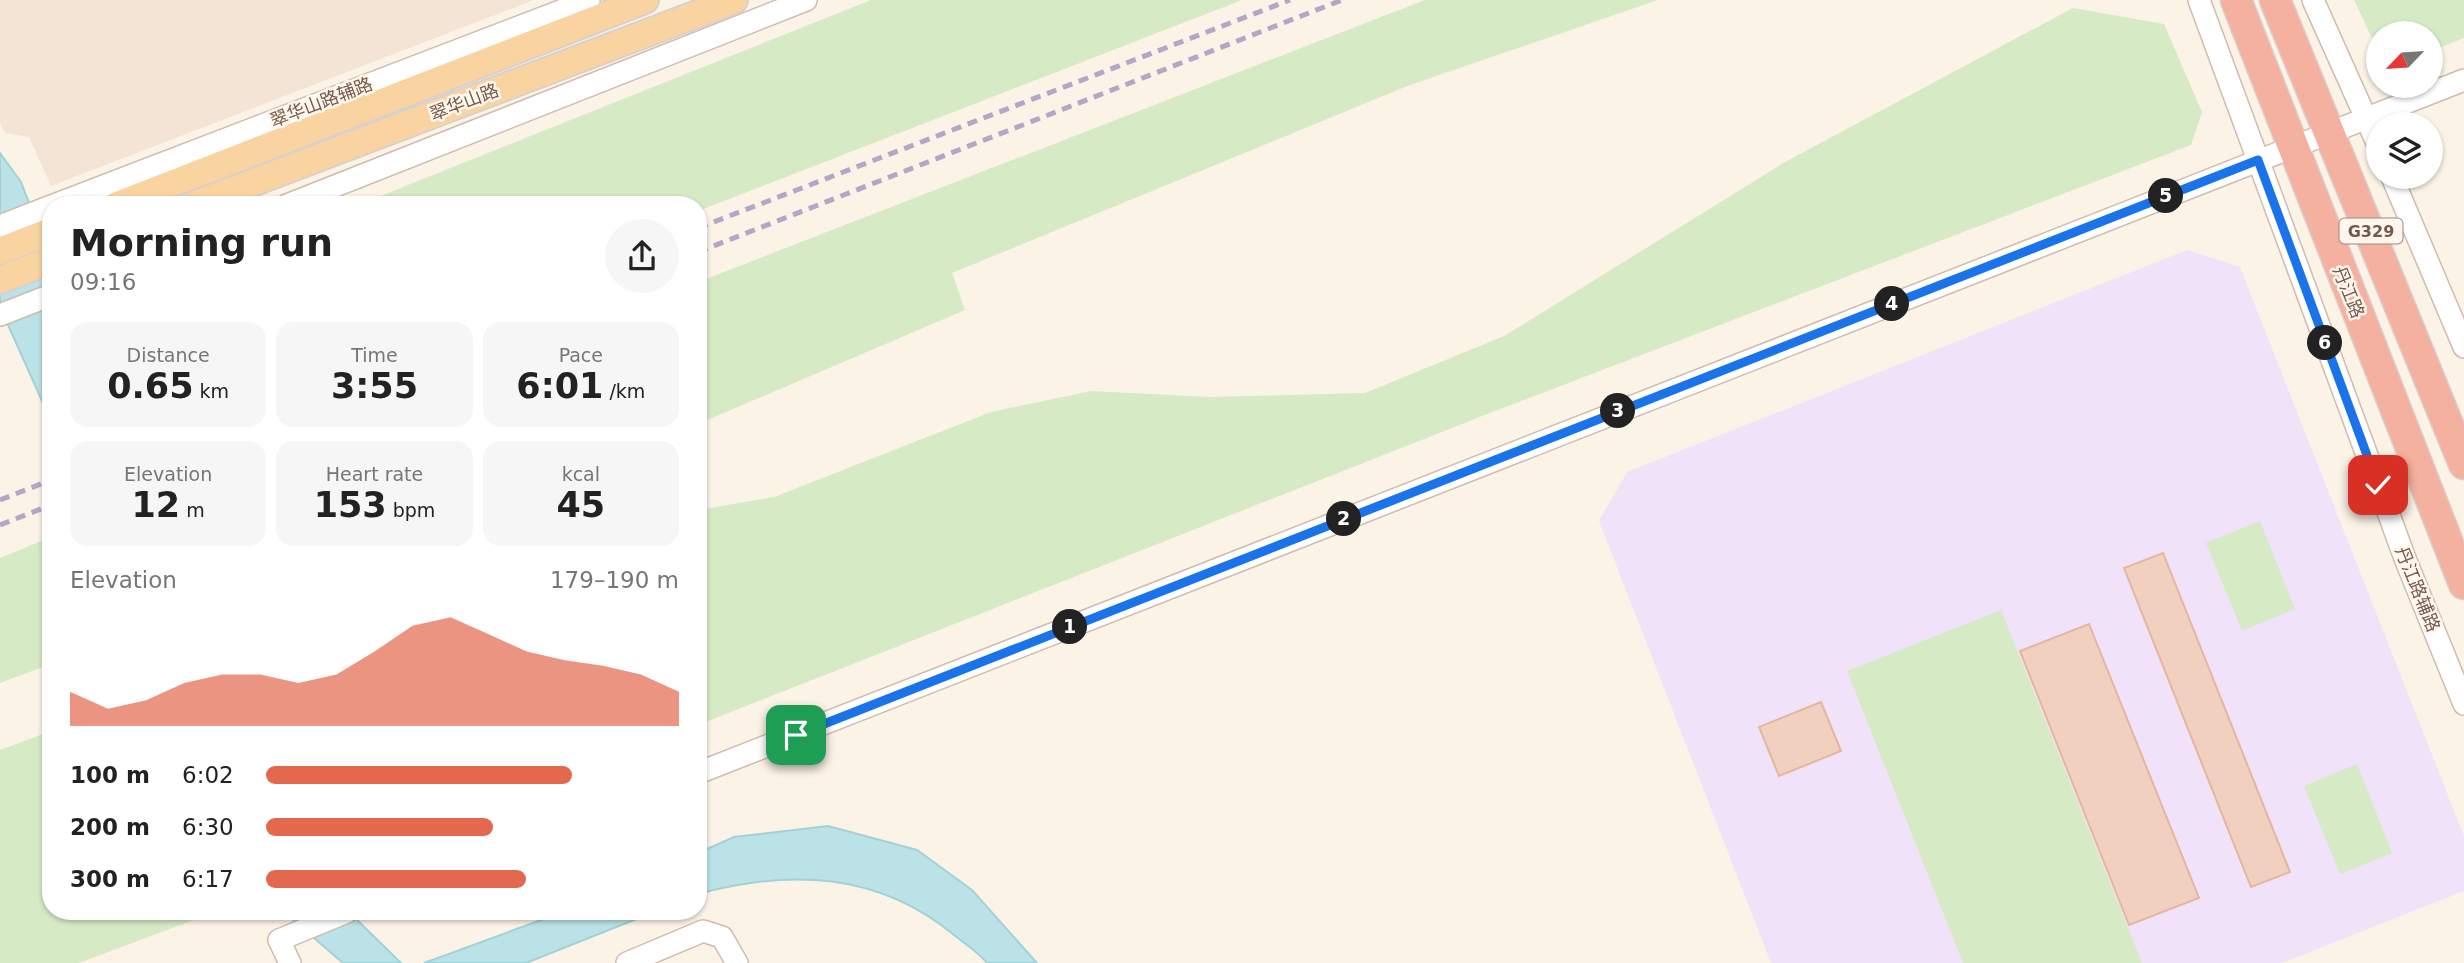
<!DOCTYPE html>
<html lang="en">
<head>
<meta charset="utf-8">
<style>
  :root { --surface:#fff; --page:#f6f6f6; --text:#222; --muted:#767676; --accent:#e4684e }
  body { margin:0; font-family:"DejaVu Sans","Noto Sans SC",sans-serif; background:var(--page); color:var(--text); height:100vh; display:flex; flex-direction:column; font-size:26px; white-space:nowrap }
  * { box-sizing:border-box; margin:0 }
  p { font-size:23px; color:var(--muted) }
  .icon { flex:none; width:38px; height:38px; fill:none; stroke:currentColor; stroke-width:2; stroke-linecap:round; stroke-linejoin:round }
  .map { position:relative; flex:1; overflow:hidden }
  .side { position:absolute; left:42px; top:196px; width:665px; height:724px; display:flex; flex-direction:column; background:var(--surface); border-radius:28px; box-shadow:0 2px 5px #0004 }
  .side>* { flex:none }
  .needle { width:46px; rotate:245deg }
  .controls { position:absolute; left:2366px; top:21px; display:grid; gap:14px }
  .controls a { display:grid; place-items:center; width:77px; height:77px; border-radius:50%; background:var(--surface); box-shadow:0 2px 5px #0004; font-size:35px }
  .pin { position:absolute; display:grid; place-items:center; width:60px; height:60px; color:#fff; margin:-30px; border-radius:14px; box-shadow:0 4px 10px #0006 }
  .km { position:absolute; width:35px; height:35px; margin:-18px; border-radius:50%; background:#222; color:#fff; font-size:19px; line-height:35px; text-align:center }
  .round { display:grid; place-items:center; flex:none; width:74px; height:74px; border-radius:37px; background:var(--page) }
  .summary { display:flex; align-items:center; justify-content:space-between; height:119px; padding:0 28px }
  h1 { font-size:38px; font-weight:700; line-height:52px }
  .stats { display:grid; grid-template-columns:repeat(3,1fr); gap:10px; height:119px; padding:7px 28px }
  .stats div { display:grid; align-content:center; border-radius:18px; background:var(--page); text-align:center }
  .stats b { font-size:35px; font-weight:700 }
  .stats small { font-size:19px; font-weight:400 }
  .stats p { font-size:19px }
  .chart { height:196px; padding:14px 28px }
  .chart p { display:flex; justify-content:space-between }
  .chart svg { width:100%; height:126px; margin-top:7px; fill:var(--accent); opacity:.7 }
  ul { padding:0 28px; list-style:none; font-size:23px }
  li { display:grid; grid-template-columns:112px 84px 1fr; align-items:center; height:52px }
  li i { height:18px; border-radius:9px; background:var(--accent) }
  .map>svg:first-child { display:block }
</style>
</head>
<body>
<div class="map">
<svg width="2464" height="963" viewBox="0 0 2464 963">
  <rect width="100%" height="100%" fill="#fcf3e7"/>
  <path fill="#f4e4d5" d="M0,0H534L51,186L29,137L5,133L0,123Z"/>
  <path fill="#f0e3f9" d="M2187,250L2240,267L2464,836V891L2282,963H1771L1599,521L1627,472Z"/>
  <g fill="#d6eac5">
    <path d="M871,0H1242L698,211V205H358Z"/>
    <path d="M1425,0H1658L1410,85L952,273L965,310L698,424V282Z"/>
    <path d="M2354,0H2464V38L2431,51V33H2378V41L2373,40Z"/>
    <path d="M2073,8L2164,24L2202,112L2191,145L1495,411L698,725V510L774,497L991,412L1091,391L1210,397L1365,393L1504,336L1787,161Z"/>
    <path d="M2260,521L2295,609L2242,631L2206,543Z"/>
    <path d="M51,537V664L0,683V558Z"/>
    <path d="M2001,610L2142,963H1963L1847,671Z"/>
    <path d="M51,731V912H215L79,963H0V750Z"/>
    <path d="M2357,764L2392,853L2340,874L2304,786Z"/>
  </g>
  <g fill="#bbe2e6" stroke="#a2d2d7" stroke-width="2">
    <path d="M0,153L21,182L51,260V421L0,307Z"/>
    <path d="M828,826L917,850L972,890L1037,963H987C978,952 965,944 954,935C878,872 790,869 698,894V853L734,837Z"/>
    <path d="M284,912H349L401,963H343Z"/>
    <path d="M563,912H654L526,963H424Z"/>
  </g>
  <g fill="#f1d0bf" stroke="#e4b69f" stroke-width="2">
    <path d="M2163,553L2290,872L2251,887L2124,568Z"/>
    <path d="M2089,624L2199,898L2129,925L2020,651Z"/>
    <path d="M1821,702L1841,751L1779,776L1759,727Z"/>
  </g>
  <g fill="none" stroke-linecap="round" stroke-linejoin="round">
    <defs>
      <g id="minor">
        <path d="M2199,0L2406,561L2464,704"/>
        <path d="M2313,0L2378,145"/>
        <path d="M2392,177L2464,347"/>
        <path d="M54,205L589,0"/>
        <path d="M287,205L806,0"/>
        <path d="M0,226L51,206"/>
        <path d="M0,315L51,295"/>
        <path d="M698,773L2464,80"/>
        <path d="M290,963L279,940L347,912"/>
        <path d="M627,963L703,931L722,937L737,963"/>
      </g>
      <g id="major">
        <path d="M117,205L645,0"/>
        <path d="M194,205L734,0"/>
        <path d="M0,251L51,231"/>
        <path d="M0,280L51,260"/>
      </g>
      <g id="highway">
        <path d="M2236,0L2464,584"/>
        <path d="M2275,0L2464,464"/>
      </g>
    </defs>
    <use href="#minor" stroke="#d0bcaf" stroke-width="24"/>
    <use href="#major" stroke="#d9d0cd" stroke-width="30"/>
    <use href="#highway" stroke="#d9d0cd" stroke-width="33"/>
    <use href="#minor" stroke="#fff" stroke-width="21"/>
    <use href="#major" stroke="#f9d4a1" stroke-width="26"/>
    <use href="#highway" stroke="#f5b19f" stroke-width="30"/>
    <g stroke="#b5a5c6" stroke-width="5" stroke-dasharray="10 7" stroke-linecap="butt">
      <path d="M698,228L1290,0"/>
      <path d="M698,252L1342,0"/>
      <path d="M0,500L51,480"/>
      <path d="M0,525L51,505"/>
    </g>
  </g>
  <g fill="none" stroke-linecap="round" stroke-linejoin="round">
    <defs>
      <path id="route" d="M796,735L2258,160L2378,485"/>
    </defs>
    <use href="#route" stroke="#fff" stroke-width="14"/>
    <use href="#route" stroke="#1a73e8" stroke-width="9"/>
  </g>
  <g text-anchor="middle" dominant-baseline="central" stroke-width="5" stroke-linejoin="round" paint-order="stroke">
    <rect fill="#fff7ed" stroke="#9f887c" stroke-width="2" x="2339.5" y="218.5" width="63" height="25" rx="5"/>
    <g font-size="16" font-weight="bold" fill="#76584b">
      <text x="2371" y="231">G329</text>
    </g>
    <g font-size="18" fill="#76584b" stroke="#fff7ed">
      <text transform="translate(321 102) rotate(-21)">翠华山路辅路</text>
      <text transform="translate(464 102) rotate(-21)">翠华山路</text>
      <text transform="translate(2349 292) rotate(68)">丹江路</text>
      <text transform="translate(2418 589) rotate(68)">丹江路辅路</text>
    </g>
  </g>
</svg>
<div class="controls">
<a><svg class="needle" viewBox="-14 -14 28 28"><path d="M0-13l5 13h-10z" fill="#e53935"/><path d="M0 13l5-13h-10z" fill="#767676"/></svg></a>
<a><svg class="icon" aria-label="layers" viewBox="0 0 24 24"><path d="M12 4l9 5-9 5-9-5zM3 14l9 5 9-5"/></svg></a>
</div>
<div class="pin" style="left:796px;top:735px;background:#1e9e55"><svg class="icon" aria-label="arrive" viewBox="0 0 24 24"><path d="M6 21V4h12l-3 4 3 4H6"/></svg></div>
<div class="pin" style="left:2378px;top:485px;background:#d93025"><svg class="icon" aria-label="check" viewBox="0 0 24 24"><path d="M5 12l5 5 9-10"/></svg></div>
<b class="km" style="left:1070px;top:627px">1</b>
<b class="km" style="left:1344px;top:519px">2</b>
<b class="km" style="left:1618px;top:411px">3</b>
<b class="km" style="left:1892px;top:304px">4</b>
<b class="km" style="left:2166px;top:196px">5</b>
<b class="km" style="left:2325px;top:343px">6</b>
<section class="side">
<div class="summary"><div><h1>Morning run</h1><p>09:16</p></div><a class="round"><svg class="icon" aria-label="share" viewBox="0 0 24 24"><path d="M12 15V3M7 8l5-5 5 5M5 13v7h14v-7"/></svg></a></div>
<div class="stats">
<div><p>Distance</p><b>0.65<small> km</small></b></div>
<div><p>Time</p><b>3:55</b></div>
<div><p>Pace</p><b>6:01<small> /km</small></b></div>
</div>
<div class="stats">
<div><p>Elevation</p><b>12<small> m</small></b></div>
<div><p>Heart rate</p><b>153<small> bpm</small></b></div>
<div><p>kcal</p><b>45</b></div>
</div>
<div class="chart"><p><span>Elevation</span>179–190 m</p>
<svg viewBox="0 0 160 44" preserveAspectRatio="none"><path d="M0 44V32L10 38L20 35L30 29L40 26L50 26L60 29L70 26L80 18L90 9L100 6L110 12L120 18L130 21L140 23L150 26L160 32V44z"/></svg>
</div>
<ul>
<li><b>100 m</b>6:02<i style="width:74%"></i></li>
<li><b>200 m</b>6:30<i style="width:55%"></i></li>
<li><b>300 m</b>6:17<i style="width:63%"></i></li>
</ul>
</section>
</div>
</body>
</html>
